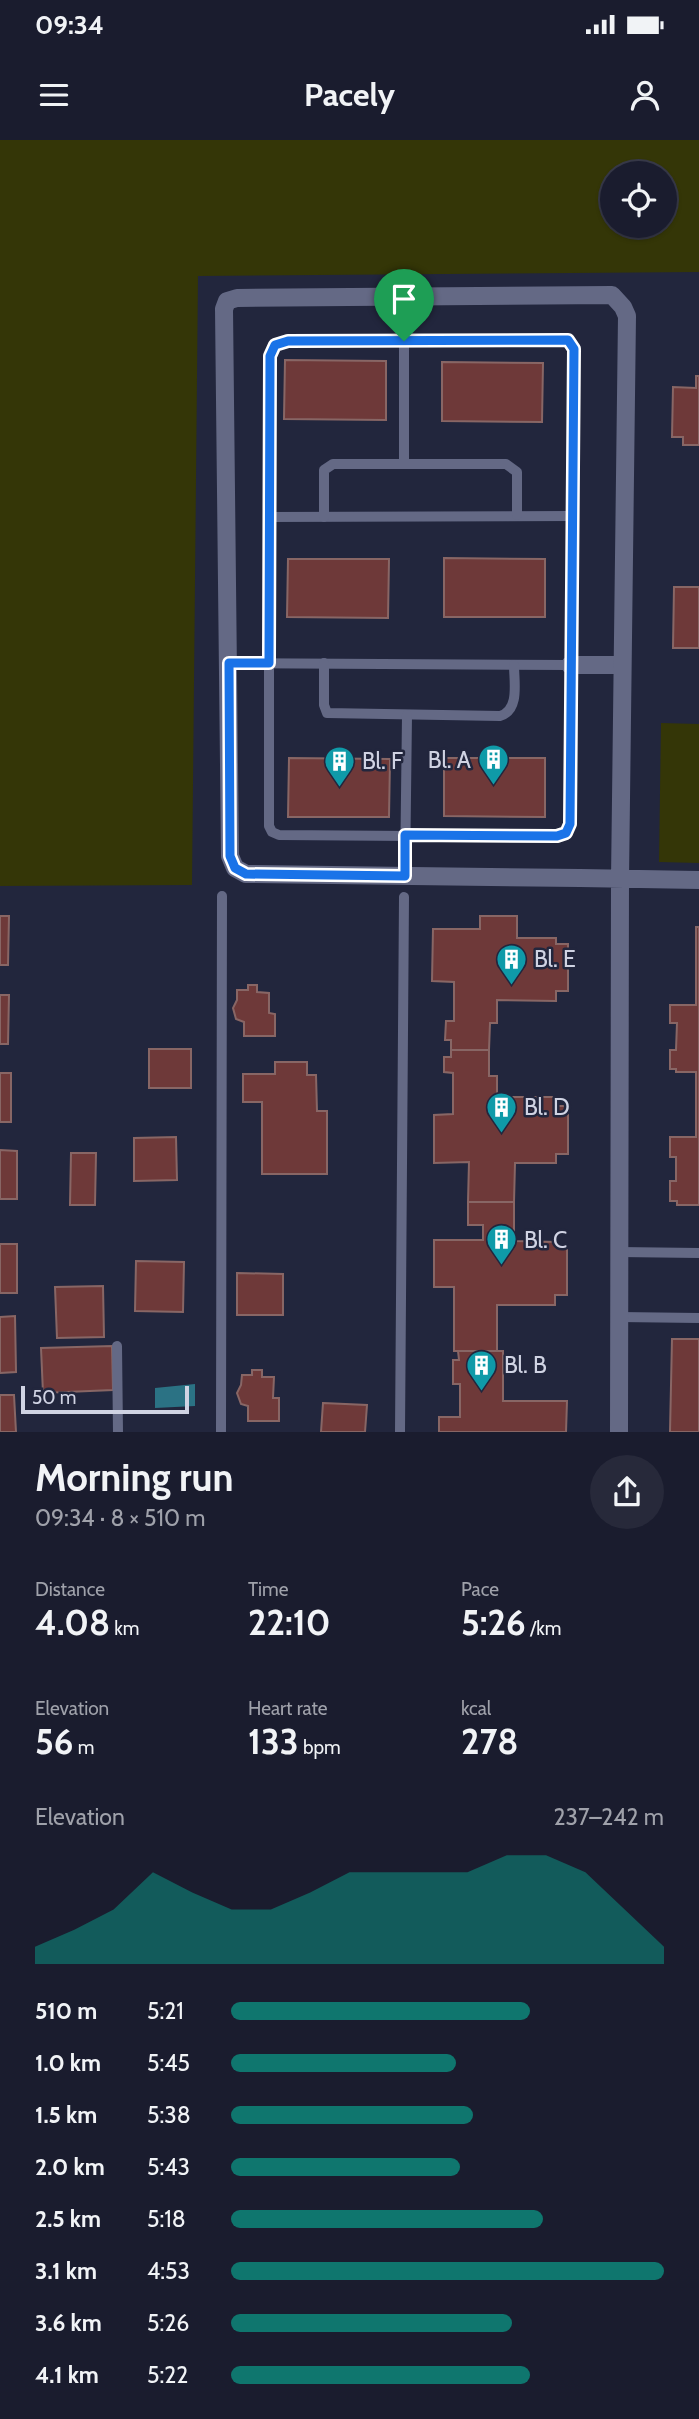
<!DOCTYPE html>
<html lang="en">
<head>
<meta charset="utf-8">
<style>
  :root { --surface:#1a1c2e; --page:#27293a; --text:#f1f3f6; --muted:#9fa1aa; --line:#383a4a; --accent:#0f766e }
  body { margin:0; font-family:Cabin,sans-serif; background:var(--page); color:var(--text); height:100vh; display:flex; flex-direction:column; font-size:26px; white-space:nowrap }
  * { box-sizing:border-box; margin:0 }
  p { font-size:23px; color:var(--muted) }
  .icon { flex:none; width:38px; height:38px; fill:none; stroke:currentColor; stroke-width:2; stroke-linecap:round; stroke-linejoin:round }
  .map { position:relative; height:1292px; overflow:hidden }
  .side { display:flex; flex-direction:column; background:var(--surface); flex:1 }
  .side>* { flex:none }
  .buttons { position:absolute; left:600px; top:21px; display:grid; gap:14px }
  .buttons a { display:grid; place-items:center; width:77px; height:77px; border-radius:50%; background:var(--surface); box-shadow:0 2px 5px #0004,0 0 0 2px var(--line); font-size:35px }
  .scale { position:absolute; left:21px; bottom:18px; width:168px; box-sizing:border-box; padding-left:7px; border:4px solid #d0d3e3; border-top:0; font-size:19px; line-height:24px; white-space:nowrap; color:#d0d3e3; -webkit-text-stroke:5px #22263d; paint-order:stroke }
  .pin { position:absolute; display:grid; place-items:center; width:60px; height:60px; color:#fff; margin:-72px -30px; border-radius:50% 50% 50% 0; rotate:-45deg; box-shadow:0 0 7px #0007 }
  .pin .icon { rotate:45deg }
  .round { display:grid; place-items:center; flex:none; width:74px; height:74px; border-radius:37px; background:var(--page) }
  .head { display:flex; align-items:center; justify-content:space-between; height:119px; padding:0 35px }
  h1 { font-size:38px; font-weight:700; line-height:52px }
  .metrics { display:grid; grid-template-columns:repeat(3,1fr); gap:10px; height:119px; padding:7px 35px }
  .metrics div { display:grid; align-content:center }
  .metrics b { font-size:35px; font-weight:700 }
  .metrics small { font-size:19px; font-weight:400 }
  .metrics p { font-size:19px }
  .chart { height:196px; padding:14px 35px }
  .chart p { display:flex; justify-content:space-between }
  .chart svg { width:100%; height:126px; margin-top:7px; fill:var(--accent); opacity:.7 }
  ul { padding:0 35px; list-style:none; font-size:23px }
  li { display:grid; grid-template-columns:112px 84px 1fr; align-items:center; height:52px }
  li i { height:18px; border-radius:9px; background:var(--accent) }
  .status { display:flex; justify-content:space-between; align-items:center; height:49px; padding:0 35px; background:var(--surface); direction:ltr }
  .status svg { height:19px; fill:currentColor }
  header { display:flex; justify-content:space-between; align-items:center; height:91px; padding:0 35px; background:var(--surface); font-size:32px; font-weight:700 }
  .map>svg:first-child { display:block }
</style>
</head>
<body>
<div class="status"><b>09:34</b><svg viewBox="0 0 49 12"><path d="M0 12V9h3v3zM5 12V6h3v6zM10 12V3h3v9zM15 12V0h3v12zM26 1h20v11H26zM47 4h2v5h-2z"/></svg></div>
<header><svg class="icon" aria-label="menu" viewBox="0 0 24 24"><path d="M4 6h16M4 12h16M4 18h16"/></svg>Pacely<svg class="icon" aria-label="person" viewBox="0 0 24 24"><circle cx="12" cy="8" r="4"/><path d="M4 21q1-7 8-7t8 7"/></svg></header>
<div class="map">
<svg width="699" height="1292" viewBox="0 0 699 1292">
  <rect width="100%" height="100%" fill="#22263d"/>
  <g fill="#343607" fill-rule="evenodd">
    <path d="M0,0H699V132L198,136L192,745L0,746ZM665,33V86H612V33Z"/>
    <path d="M661,583L699,584V723L659,722Z"/>
  </g>
  <path fill="#2b7284" d="M195,1244V1266L155,1268V1248Z"/>
  <g fill="#6e3939" stroke="#886665" stroke-width="2">
    <path d="M285,220L386,221V280L284,279Z"/>
    <path d="M442,222L543,223L542,282L442,281Z"/>
    <path d="M696,236H699V305H683V297H672L673,247L696,248Z"/>
    <path d="M444,418L545,419V477H444Z"/>
    <path d="M288,419H389L388,478L287,477Z"/>
    <path d="M674,447H699V508H673Z"/>
    <path d="M289,618L390,619L389,677H288Z"/>
    <path d="M444,618H545V677L444,676Z"/>
    <path d="M0,776H9L8,825H0Z"/>
    <path d="M480,776H517V798H556V804H568V851H556V861L497,860V883H490L489,910H451V900H445L446,881H454V842L432,841L433,789H480Z"/>
    <path d="M696,787H699V1065H677V1061H670V1041H676V1017H670V997H696V932H676V929H670V910H676L677,883H670V865H696Z"/>
    <path d="M248,845H257V852L269,853V873L275,874V896H244V882L236,879L233,868L237,860V850H248Z"/>
    <path d="M0,855H9L8,904H0Z"/>
    <rect x="149" y="909" width="42" height="39"/>
    <path d="M451,910H489V936H497V957H557L556,966H568V1014H556V1023H515L514,1062H468L469,1022L434,1023V975L453,974V933L444,932V917H451Z"/>
    <path d="M275,922H307V935H316L317,971H327V1034H262V962H243V934H275Z"/>
    <rect x="0" y="933" width="11" height="49"/>
    <path d="M176,997L177,1040L134,1041V998Z"/>
    <path d="M0,1010L17,1011V1059H0Z"/>
    <path d="M71,1013H96L95,1065H70Z"/>
    <path d="M468,1062H514V1101L557,1102V1108H567V1155H555V1165H497V1211H454V1147H434V1100H483V1085H468Z"/>
    <rect x="0" y="1104" width="17" height="49"/>
    <path d="M136,1121L184,1122L183,1172L135,1171Z"/>
    <path d="M237,1133L283,1134V1175H237Z"/>
    <path d="M103,1146L104,1197L57,1198L55,1147Z"/>
    <path d="M15,1176L16,1232L0,1233V1177Z"/>
    <path d="M672,1199H699V1292H670Z"/>
    <path d="M112,1206L113,1250L43,1253L41,1208Z"/>
    <path d="M458,1211H503V1261H567L566,1292H439V1277H460V1244H453V1220H459Z"/>
    <path d="M252,1230H262V1237H274L273,1258H279V1281H248V1266L241,1264L237,1253L241,1245L242,1235H252Z"/>
    <path d="M0,1255H14L16,1292H0Z"/>
    <path d="M323,1263L367,1265L365,1292H321Z"/>
  </g>
  <g fill="none" stroke-linecap="round" stroke-linejoin="round">
    <g stroke="#646985" stroke-width="10">
      <path d="M404,323V157"/>
      <path d="M269,377L572,376"/>
      <path d="M324,377V330L333,324H506L517,332V375"/>
      <path d="M229,523C343,524 457,524 570,525V684L566,693L557,697L279,695L272,692L269,686C269,530 269,373 269,216L275,205L288,201L568,200L574,209L570,525"/>
      <path d="M324,523V565L327,573L500,576C520,570 514,542 514,525"/>
      <path d="M405,736L407,575"/>
      <path d="M619,1112L699,1113"/>
      <path d="M619,1177L699,1178"/>
      <path d="M117,1206L118,1292"/>
      <path d="M221,1292L222,756"/>
      <path d="M400,1292L404,757"/>
    </g>
    <g stroke="#646985" stroke-width="18">
      <path d="M570,525H622"/>
      <path d="M619,1292L620,739L627,176L623,167L612,155L237,158L227,161L224,169L230,716L235,728L246,734L580,738L699,740"/>
    </g>
  </g>
  <g fill="none" stroke-linecap="round" stroke-linejoin="round">
    <defs>
      <path id="route" d="M568,200L574,209L570,684L566,693L557,696L405,695V736L246,734L235,728L230,716L229,523H269L270,216L275,205L288,201Z"/>
    </defs>
    <use href="#route" stroke="#fff" stroke-width="14"/>
    <use href="#route" stroke="#1a73e8" stroke-width="9"/>
  </g>
  <defs>
    <symbol id="building-pin" viewBox="-11 -11 22 30"><path d="M0 17L-7.5 6A9.5 9.5 0 1 1 7.5 6Z" fill="#0f9aa8" stroke="#22263d"/><path d="M-4-6H4V6H1V3H-1V6H-4ZM-2.5-4.3h1.7v1.8h-1.7ZM.8-4.3h1.7v1.8H.8ZM-2.5-1h1.7V.8h-1.7ZM.8-1h1.7V.8H.8Z" fill="#fff"/></symbol>
  </defs>
  <g fill-rule="evenodd">
    <use href="#building-pin" x="476" y="602" width="35" height="47"/>
    <use href="#building-pin" x="322" y="604" width="35" height="47"/>
    <use href="#building-pin" x="494" y="802" width="35" height="47"/>
    <use href="#building-pin" x="484" y="950" width="35" height="47"/>
    <use href="#building-pin" x="484" y="1082" width="35" height="47"/>
    <use href="#building-pin" x="464" y="1208" width="35" height="47"/>
  </g>
  <g text-anchor="middle" dominant-baseline="central" stroke-width="5" stroke-linejoin="round" paint-order="stroke">
    <g font-size="23" fill="#d0d3e3" stroke="#22263d" text-anchor="start">
      <text x="471" y="620" text-anchor="end">Bl. A</text>
      <text x="362" y="621">Bl. F</text>
      <text x="534" y="819">Bl. E</text>
      <text x="524" y="967">Bl. D</text>
      <text x="524" y="1100">Bl. C</text>
      <text x="504" y="1225">Bl. B</text>
    </g>
  </g>
</svg>
<div class="buttons">
<a><svg class="icon" aria-label="locate" viewBox="0 0 24 24"><circle cx="12" cy="12" r="6"/><path d="M12 2v4M12 18v4M2 12h4M18 12h4"/></svg></a>
</div>
<div class="scale">50 m</div>
<div class="pin" style="left:404px;top:201px;background:#1e9e55"><svg class="icon" aria-label="arrive" viewBox="0 0 24 24"><path d="M6 21V4h12l-3 4 3 4H6"/></svg></div>
</div>
<section class="side">
<div class="head"><div><h1>Morning run</h1><p>09:34 · 8 × 510 m</p></div><a class="round"><svg class="icon" aria-label="share" viewBox="0 0 24 24"><path d="M12 15V3M7 8l5-5 5 5M5 13v7h14v-7"/></svg></a></div>
<div class="metrics">
<div><p>Distance</p><b>4.08<small> km</small></b></div>
<div><p>Time</p><b>22:10</b></div>
<div><p>Pace</p><b>5:26<small> /km</small></b></div>
</div>
<div class="metrics">
<div><p>Elevation</p><b>56<small> m</small></b></div>
<div><p>Heart rate</p><b>133<small> bpm</small></b></div>
<div><p>kcal</p><b>278</b></div>
</div>
<div class="chart"><p><span>Elevation</span>237–242 m</p>
<svg viewBox="0 0 160 44" preserveAspectRatio="none"><path d="M0 44V38L10 32L20 25L30 12L40 19L50 25L60 25L70 19L80 12L90 12L100 12L110 12L120 6L130 6L140 12L150 25L160 38V44z"/></svg>
</div>
<ul>
<li><b>510 m</b>5:21<i style="width:69%"></i></li>
<li><b>1.0 km</b>5:45<i style="width:52%"></i></li>
<li><b>1.5 km</b>5:38<i style="width:56%"></i></li>
<li><b>2.0 km</b>5:43<i style="width:53%"></i></li>
<li><b>2.5 km</b>5:18<i style="width:72%"></i></li>
<li><b>3.1 km</b>4:53<i style="width:100%"></i></li>
<li><b>3.6 km</b>5:26<i style="width:65%"></i></li>
<li><b>4.1 km</b>5:22<i style="width:69%"></i></li>
</ul>
</section>
</body>
</html>
